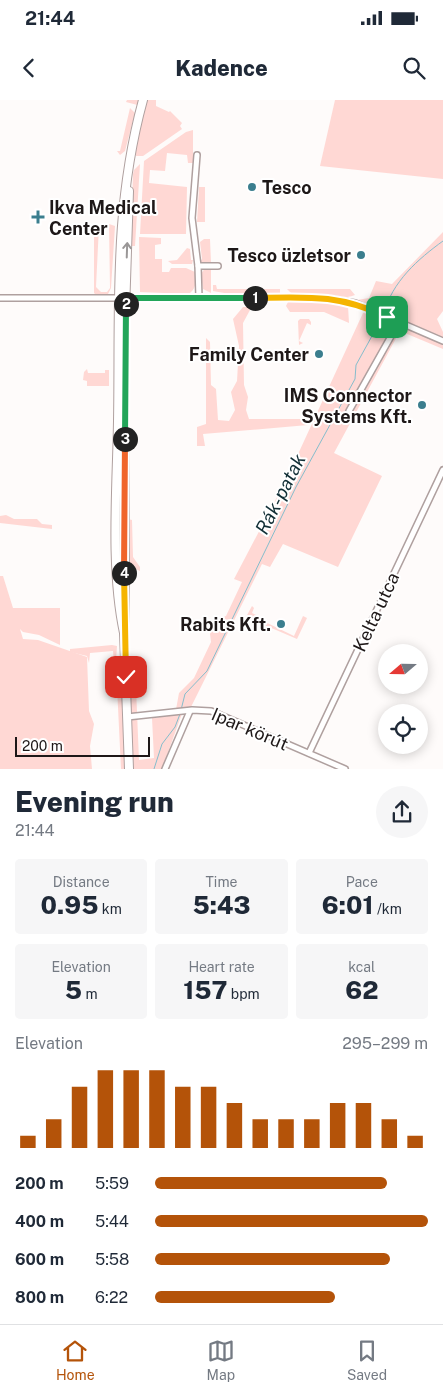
<!DOCTYPE html>
<html lang="en">
<head>
<meta charset="utf-8">
<style>
  :root { --surface:#fff; --page:#f6f6f7; --text:#1f2937; --muted:#747a83; --line:#e0e1e3; --accent:#b45309 }
  body { margin:0; font-family:"Public Sans",sans-serif; background:var(--page); color:var(--text); height:100vh; display:flex; flex-direction:column; font-size:19px; white-space:nowrap }
  * { box-sizing:border-box; margin:0 }
  p { font-size:16px; color:var(--muted) }
  .icon { flex:none; width:28px; height:28px; fill:none; stroke:currentColor; stroke-width:2; stroke-linecap:round; stroke-linejoin:round }
  .map { position:relative; height:669px; overflow:hidden }
  .panel { display:flex; flex-direction:column; background:var(--surface); flex:1 }
  .panel>* { flex:none }
  .needle { width:32px; rotate:250deg }
  .buttons { position:absolute; left:378px; top:544px; display:grid; gap:10px }
  .buttons a { display:grid; place-items:center; width:50px; height:50px; border-radius:50%; background:var(--surface); box-shadow:0 2px 12px #0003; font-size:25px }
  .scale { position:absolute; left:15px; bottom:12px; width:135px; box-sizing:border-box; padding-left:5px; border:2px solid #1e1818; border-top:0; font-size:14px; line-height:18px; white-space:nowrap; color:#1e1818; -webkit-text-stroke:4px #fff; paint-order:stroke }
  .pin { position:absolute; display:grid; place-items:center; width:42px; height:42px; color:#fff; margin:-21px; border-radius:10px; box-shadow:0 2px 8px #0006 }
  .km { position:absolute; width:25px; height:25px; margin:-12px; border-radius:50%; background:#222; color:#fff; font-size:14px; line-height:25px; text-align:center }
  .round { display:grid; place-items:center; flex:none; width:52px; height:52px; border-radius:26px; background:var(--page) }
  .headline { display:flex; align-items:center; justify-content:space-between; height:85px; padding:0 15px }
  h1 { font-size:28px; font-weight:800; line-height:38px }
  .stats { display:grid; grid-template-columns:repeat(3,1fr); gap:8px; height:85px; padding:5px 15px }
  .stats div { display:grid; align-content:center; border-radius:5px; background:var(--page); text-align:center }
  .stats b { font-size:25px; font-weight:800 }
  .stats small { font-size:14px; font-weight:400 }
  .stats p { font-size:14px }
  .chart { height:140px; padding:10px 15px }
  .chart p { display:flex; justify-content:space-between }
  .chart svg { width:100%; height:90px; margin-top:5px; stroke:var(--accent); stroke-width:6 }
  ul { padding:0 15px; list-style:none; font-size:16px }
  li { display:grid; grid-template-columns:80px 60px 1fr; align-items:center; height:38px }
  li i { height:12px; border-radius:6px; background:var(--accent) }
  .status { display:flex; justify-content:space-between; align-items:center; height:35px; padding:0 25px; background:var(--surface); direction:ltr }
  .status svg { height:14px; fill:currentColor }
  header { display:flex; justify-content:space-between; align-items:center; height:65px; padding:0 15px; background:var(--surface); font-size:22px; font-weight:800 }
  .tab-bar { display:flex; justify-content:space-around; align-items:center; height:70px; border-top:1px solid var(--line); background:var(--surface); font-size:14px; color:var(--muted) }
  .tab-bar a { display:grid; justify-items:center; gap:2px }
  .tab-bar .current { color:var(--accent) }
  .map>svg:first-child { display:block }
</style>
</head>
<body>
<div class="status"><b>21:44</b><svg viewBox="0 0 49 12"><path d="M0 12V9h3v3zM5 12V6h3v6zM10 12V3h3v9zM15 12V0h3v12zM26 1h20v11H26zM47 4h2v5h-2z"/></svg></div>
<header><svg class="icon" aria-label="back" viewBox="0 0 24 24"><path d="M15 5l-7 7 7 7"/></svg>Kadence<svg class="icon" aria-label="search" viewBox="0 0 24 24"><circle cx="10" cy="10" r="6"/><path d="M15 15l6 6"/></svg></header>
<div class="map">
<svg width="443" height="669" viewBox="0 0 443 669">
  <rect width="100%" height="100%" fill="#fefbfa"/>
  <g fill="#ffd8d4">
    <path d="M127,0H156V6L169,12L170,11L182,23L180,26L182,29L143,56H136V41L145,7L126,2Z"/>
    <path d="M335,0H443V79L320,66Z"/>
    <path d="M130,8L135,13L125,51L120,55L117,51H120Z"/>
    <path d="M193,30V63H188L187,55L167,53L165,71L150,70L149,83L187,87L186,134H140L144,61L186,32Z"/>
    <path d="M140,64L135,146H132L131,137L133,74L134,70Z"/>
    <path d="M199,87H205V122H197Z"/>
    <path d="M109,124L115,126L111,188L108,194L97,196L94,193V127L99,126L96,187L101,192H107L110,188Z"/>
    <path d="M443,132V211L437,219L443,232V249L400,231L334,353L382,376L338,467L283,444L270,467L262,464L191,607L184,608L162,669H121L116,566L135,564L139,660L154,658L152,618L175,615L179,593L194,578L211,542L210,534L216,520L226,516L242,482L234,479L287,378L363,213L366,206L357,201V200L369,198L376,181L392,184Z"/>
    <path d="M139,137L161,138V144L155,145V159H162V172H169L171,168H186L195,172C196,181 197,188 189,194L140,192Z"/>
    <path d="M204,139H210L211,163L200,162L202,159L200,142Z"/>
    <path d="M187,148L190,149L191,160H193L192,164H172L168,161L177,160Z"/>
    <path d="M205,168H211V193L203,189L201,174Z"/>
    <path d="M213,185H216L217,189H280V193C267,201 229,194 213,191Z"/>
    <path d="M287,189H350L355,195C338,202 310,193 291,193Z"/>
    <path d="M288,202L325,203L348,206L349,223L324,212H290L286,206Z"/>
    <path d="M243,207H249L250,210L243,223L244,285L248,297L246,310L249,319H305L308,325L203,334L205,346H197V327L206,324V238L210,242L211,285L216,289L218,320L229,321L235,310L231,292L237,281L239,246L233,219Z"/>
    <path d="M300,219H309L311,222V225L307,223L299,241L303,243L299,245L298,221Z"/>
    <path d="M87,269L88,273H105V270H109V286H87V281L83,280L84,272Z"/>
    <path d="M6,415L14,419H37L42,424L52,425V429L0,423V416Z"/>
    <path d="M128,419L132,420L133,457L140,467V471L129,466Z"/>
    <path d="M0,476H3L13,508H60V545L39,535L23,532L20,529L23,539L38,540L87,557L89,611L94,624L90,646L92,669H0Z"/>
    <path d="M252,506L254,508L252,513L258,516L257,518L294,536L303,516L307,518L297,539L246,517Z"/>
    <path d="M112,545L117,546L116,561L114,562L113,551L90,553L89,563L87,556L70,552V549Z"/>
  </g>
  <g fill="none" stroke-linecap="round" stroke-linejoin="round">
    <g stroke="#85bdcc" stroke-width="1">
      <path d="M384,213C392,182 418,159 443,141"/>
      <path d="M181,610L185,594L207,571L296,387L355,279L356,265L383,216"/>
      <path d="M154,669L162,644L175,627L180,614"/>
    </g>
    <defs>
      <g id="minor">
        <path d="M197,55L192,118L198,166L199,198"/>
        <path d="M198,166H218"/>
        <path d="M0,198H324L355,203L443,241"/>
        <path d="M349,311L399,222"/>
        <path d="M127,617L192,610L211,611L345,669"/>
        <path d="M309,653L443,370"/>
        <path d="M165,669L190,611"/>
      </g>
      <g id="secondary">
        <path d="M125,522V211L129,91"/>
        <path d="M129,669L124,533C110,467 117,388 118,321C120,210 113,109 143,0"/>
      </g>
    </defs>
    <use href="#minor" stroke="#afa09f" stroke-width="8"/>
    <use href="#secondary" stroke="#afa09f" stroke-width="10"/>
    <use href="#minor" stroke="#fff" stroke-width="5"/>
    <use href="#secondary" stroke="#fff" stroke-width="8"/>
  </g>
  <defs><path id="oneway-shaft" d="M-6 0H5M1.5-3L5.5 0L1.5 3" fill="none" stroke-width="1.6" stroke-linecap="round" stroke-linejoin="round" transform="scale(1.25)"/></defs>
  <use stroke="#9a9797" href="#oneway-shaft" transform="translate(127 150) rotate(-88)"/>
  <g fill="none" stroke-linecap="round" stroke-linejoin="round">
    <defs>
      <path id="split-1" d="M255,198C307,197 339,194 387,217"/>
      <path id="split-2" d="M126,204V198H255"/>
      <path id="split-3" d="M125,339L126,204"/>
      <path id="split-4" d="M124,473L125,339"/>
      <path id="split-5" d="M124,473L126,577"/>
    </defs>
    <use href="#split-1" stroke="#fff" stroke-width="10"/>
    <use href="#split-2" stroke="#fff" stroke-width="10"/>
    <use href="#split-3" stroke="#fff" stroke-width="10"/>
    <use href="#split-4" stroke="#fff" stroke-width="10"/>
    <use href="#split-5" stroke="#fff" stroke-width="10"/>
    <use href="#split-1" stroke="#f5b400" stroke-width="6"/>
    <use href="#split-2" stroke="#22a559" stroke-width="6"/>
    <use href="#split-3" stroke="#22a559" stroke-width="6"/>
    <use href="#split-4" stroke="#f0652b" stroke-width="6"/>
    <use href="#split-5" stroke="#f5b400" stroke-width="6"/>
  </g>
  <g fill="#3b7e8e" stroke="#fff" stroke-width="2">
    <circle cx="252" cy="87" r="5"/>
    <path d="M35.5 109.5h5v5h5v5h-5v5h-5v-5h-5v-5h5z"/>
    <circle cx="361" cy="155" r="5"/>
    <circle cx="319" cy="254" r="5"/>
    <circle cx="422" cy="305" r="5"/>
    <circle cx="281" cy="524" r="5"/>
  </g>
  <g text-anchor="middle" dominant-baseline="central" stroke-width="4" stroke-linejoin="round" paint-order="stroke">
    <g font-size="18" font-weight="bold" fill="#1e1818" stroke="#fff" text-anchor="end">
      <text x="262" y="87" text-anchor="start">Tesco</text>
      <text x="49" y="107" text-anchor="start">Ikva Medical<tspan x="49" dy="21">Center</tspan></text>
      <text x="351" y="155">Tesco üzletsor</text>
      <text x="309" y="254">Family Center</text>
      <text x="412" y="295">IMS Connector<tspan x="412" dy="21">Systems Kft.</tspan></text>
      <text x="271" y="524">Rabits Kft.</text>
    </g>
    <g font-size="18" fill="#1e1818" stroke="#fff">
      <text transform="translate(376 512) rotate(-65)">Kelta utca</text>
      <text transform="translate(250 629) rotate(23)">Ipar körút</text>
    </g>
    <g font-size="19" font-style="italic" fill="#122f36" stroke="#fff">
      <text transform="translate(280 394) rotate(-63)">Rák-patak</text>
    </g>
  </g>
</svg>
<div class="buttons">
<a><svg class="needle" viewBox="-14 -14 28 28"><path d="M0-13l5 13h-10z" fill="#e53935"/><path d="M0 13l5-13h-10z" fill="#747a83"/></svg></a>
<a><svg class="icon" aria-label="locate" viewBox="0 0 24 24"><circle cx="12" cy="12" r="6"/><path d="M12 2v4M12 18v4M2 12h4M18 12h4"/></svg></a>
</div>
<div class="scale">200 m</div>
<div class="pin" style="left:387px;top:217px;background:#1e9e55"><svg class="icon" aria-label="arrive" viewBox="0 0 24 24"><path d="M6 21V4h12l-3 4 3 4H6"/></svg></div>
<div class="pin" style="left:126px;top:577px;background:#d93025"><svg class="icon" aria-label="check" viewBox="0 0 24 24"><path d="M5 12l5 5 9-10"/></svg></div>
<b class="km" style="left:255px;top:198px">1</b>
<b class="km" style="left:126px;top:204px">2</b>
<b class="km" style="left:125px;top:339px">3</b>
<b class="km" style="left:124px;top:473px">4</b>
</div>
<section class="panel">
<div class="headline"><div><h1>Evening run</h1><p>21:44</p></div><a class="round"><svg class="icon" aria-label="share" viewBox="0 0 24 24"><path d="M12 15V3M7 8l5-5 5 5M5 13v7h14v-7"/></svg></a></div>
<div class="stats">
<div><p>Distance</p><b>0.95<small> km</small></b></div>
<div><p>Time</p><b>5:43</b></div>
<div><p>Pace</p><b>6:01<small> /km</small></b></div>
</div>
<div class="stats">
<div><p>Elevation</p><b>5<small> m</small></b></div>
<div><p>Heart rate</p><b>157<small> bpm</small></b></div>
<div><p>kcal</p><b>62</b></div>
</div>
<div class="chart"><p><span>Elevation</span>295–299 m</p>
<svg viewBox="0 0 160 44" preserveAspectRatio="none"><path d="M5 44V38M15 44V30M25 44V14M35 44V6M45 44V6M55 44V6M65 44V14M75 44V14M85 44V22M95 44V30M105 44V30M115 44V30M125 44V22M135 44V22M145 44V30M155 44V38"/></svg>
</div>
<ul>
<li><b>200 m</b>5:59<i style="width:85%"></i></li>
<li><b>400 m</b>5:44<i style="width:100%"></i></li>
<li><b>600 m</b>5:58<i style="width:86%"></i></li>
<li><b>800 m</b>6:22<i style="width:66%"></i></li>
</ul>
</section>
<nav class="tab-bar">
<a class="current"><svg class="icon" aria-label="home" viewBox="0 0 24 24"><path d="M3 11l9-7 9 7M6 9v11h12V9"/></svg>Home</a>
<a><svg class="icon" aria-label="map" viewBox="0 0 24 24"><path d="M3 6l6-2 6 2 6-2v14l-6 2-6-2-6 2zM9 4v14M15 6v14"/></svg>Map</a>
<a><svg class="icon" aria-label="saved" viewBox="0 0 24 24"><path d="M7 4h10v16l-5-4-5 4z"/></svg>Saved</a>
</nav>
</body>
</html>
